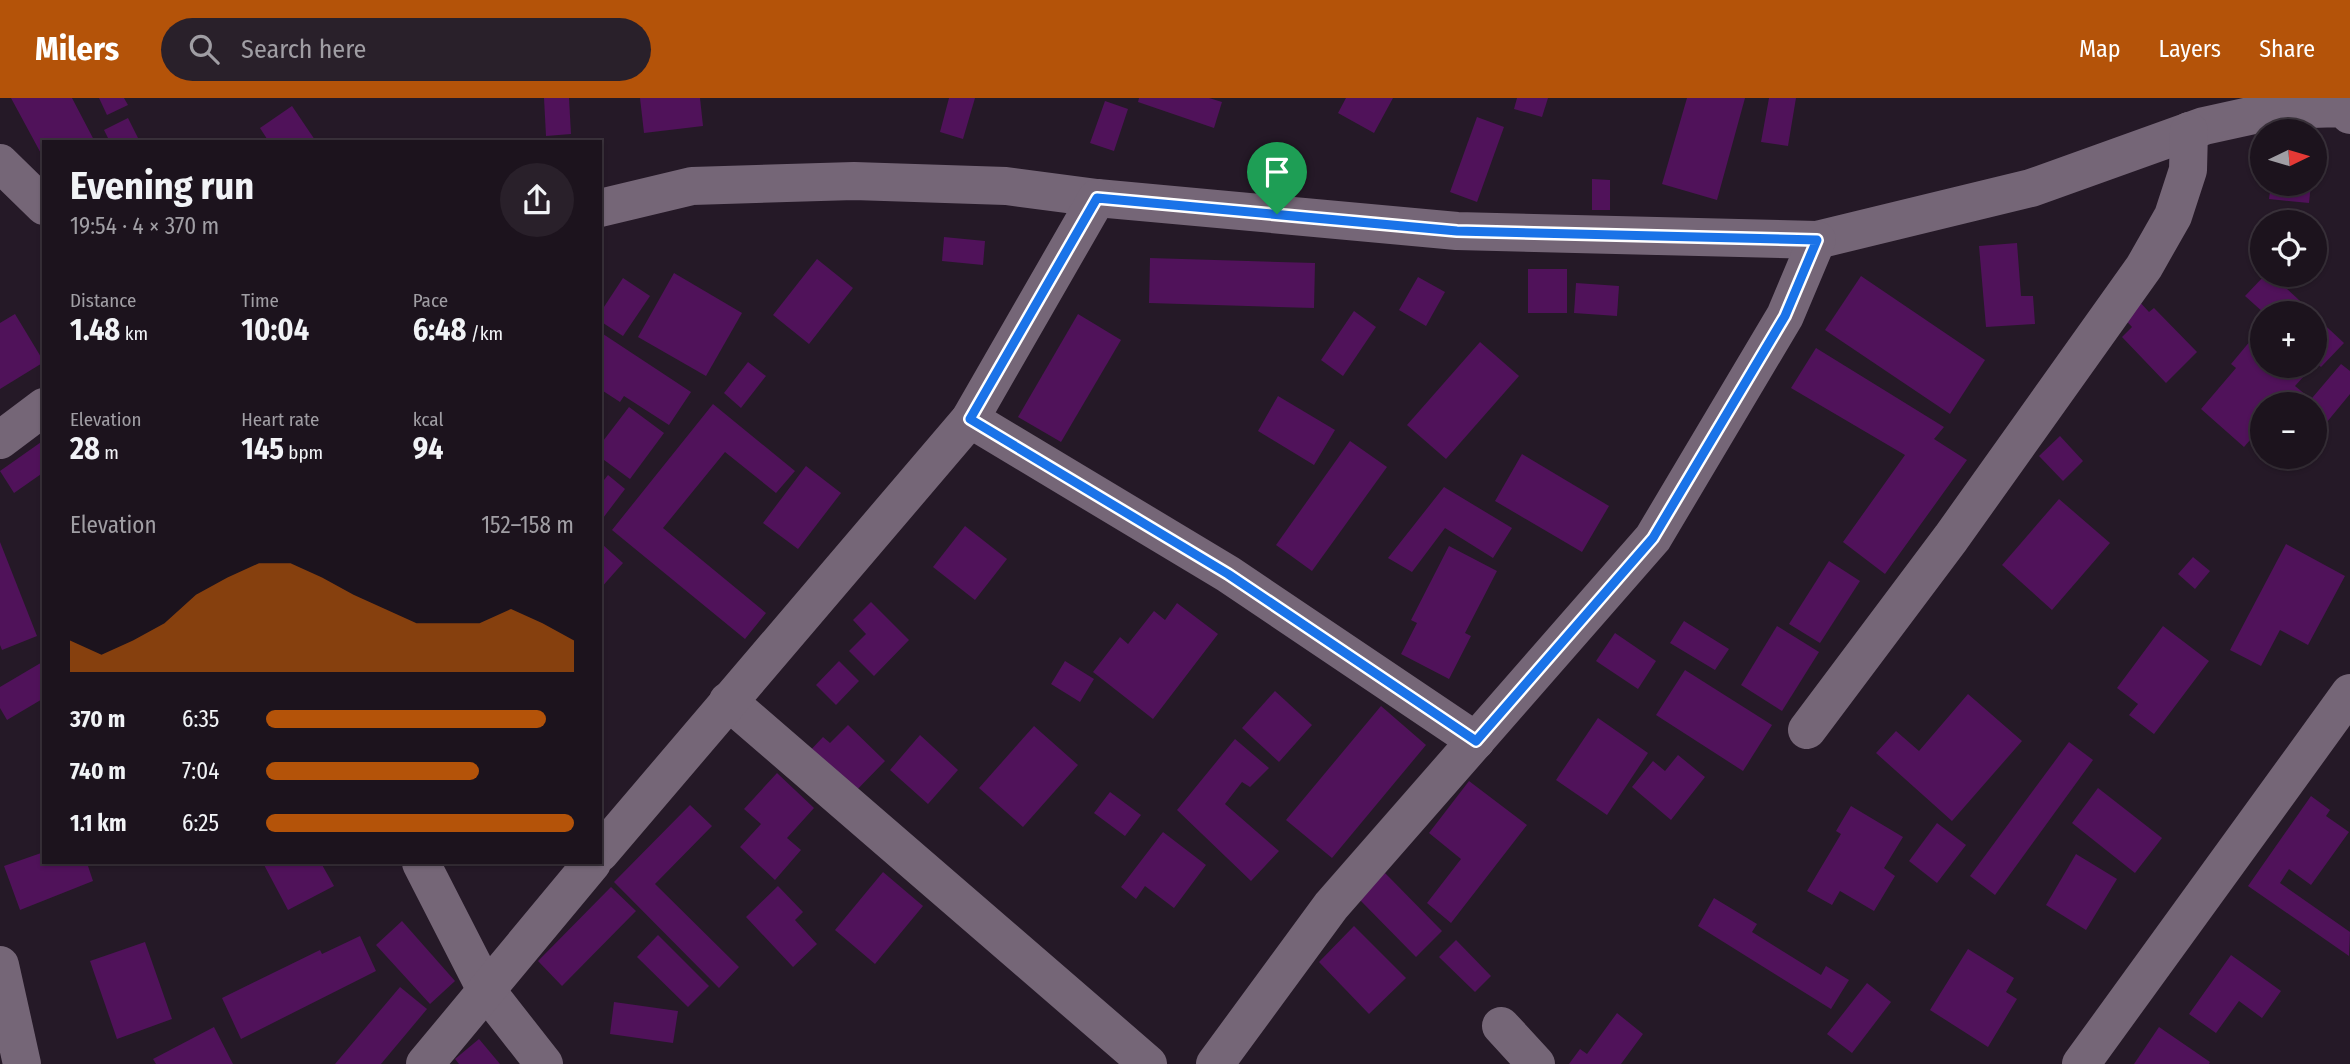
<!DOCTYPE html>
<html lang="en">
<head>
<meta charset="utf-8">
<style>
  :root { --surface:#1c131d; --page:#29202a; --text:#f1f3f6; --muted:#a09ea4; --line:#3a323b; --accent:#b45309 }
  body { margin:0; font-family:"Fira Sans Condensed",sans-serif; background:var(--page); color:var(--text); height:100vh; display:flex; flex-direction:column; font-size:26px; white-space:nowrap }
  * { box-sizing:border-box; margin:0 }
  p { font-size:23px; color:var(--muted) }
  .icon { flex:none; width:38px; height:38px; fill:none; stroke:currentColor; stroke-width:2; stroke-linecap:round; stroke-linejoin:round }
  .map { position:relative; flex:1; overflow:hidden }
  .details { position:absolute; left:42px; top:42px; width:560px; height:724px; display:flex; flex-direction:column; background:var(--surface); border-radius:0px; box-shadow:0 2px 5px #0004,0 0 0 2px var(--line) }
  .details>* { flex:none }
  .needle { width:46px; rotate:85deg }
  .fabs { position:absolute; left:2250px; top:21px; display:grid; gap:14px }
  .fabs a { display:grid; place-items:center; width:77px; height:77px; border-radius:50%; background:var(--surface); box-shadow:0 2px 5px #0004,0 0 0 2px var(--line); font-size:35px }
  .pin { position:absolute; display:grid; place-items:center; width:60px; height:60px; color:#fff; margin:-72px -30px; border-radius:50% 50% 50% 0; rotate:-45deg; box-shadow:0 0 7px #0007 }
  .pin .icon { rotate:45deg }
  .round { display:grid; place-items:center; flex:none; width:74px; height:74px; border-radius:37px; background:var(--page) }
  .head { display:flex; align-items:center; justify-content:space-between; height:119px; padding:0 28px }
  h1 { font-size:38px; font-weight:700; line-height:52px }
  .metrics { display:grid; grid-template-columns:repeat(3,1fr); gap:10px; height:119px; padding:7px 28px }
  .metrics div { display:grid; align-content:center }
  .metrics b { font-size:30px; font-weight:700 }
  .metrics small { font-size:19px; font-weight:400 }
  .metrics p { font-size:19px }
  .chart { height:196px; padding:14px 28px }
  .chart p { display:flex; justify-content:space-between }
  .chart svg { width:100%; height:126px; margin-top:7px; fill:var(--accent); opacity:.7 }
  ul { padding:0 28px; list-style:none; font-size:23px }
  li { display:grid; grid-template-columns:112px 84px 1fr; align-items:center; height:52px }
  li i { height:18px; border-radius:9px; background:var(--accent) }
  header { display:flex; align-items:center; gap:42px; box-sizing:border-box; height:98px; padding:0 35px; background:var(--accent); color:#fff }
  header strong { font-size:33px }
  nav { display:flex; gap:38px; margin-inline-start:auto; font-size:24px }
  .search { width:490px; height:63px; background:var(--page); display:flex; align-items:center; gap:18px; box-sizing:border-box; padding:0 24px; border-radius:38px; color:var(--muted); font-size:26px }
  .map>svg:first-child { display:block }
</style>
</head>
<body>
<header>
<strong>Milers</strong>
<div class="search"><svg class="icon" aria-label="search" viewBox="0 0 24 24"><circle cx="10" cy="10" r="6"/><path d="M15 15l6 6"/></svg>Search here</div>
<nav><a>Map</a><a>Layers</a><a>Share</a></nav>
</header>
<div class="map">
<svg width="2350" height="966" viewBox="0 0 2350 966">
  <rect width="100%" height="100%" fill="#251927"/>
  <g fill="#50125a">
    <path d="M11,0H72L95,44H44V61Z"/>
    <path d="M99,0H124L128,7L107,17Z"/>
    <path d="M544,0H569L571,36L546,38Z"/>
    <path d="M640,0H700L703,28L644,35Z"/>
    <path d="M949,0H975L963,41L940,34Z"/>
    <path d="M1139,0H1209L1222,4L1214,30L1138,4Z"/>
    <path d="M1346,0H1393L1374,35L1338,15Z"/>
    <path d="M1517,0H1548L1542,19L1514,11Z"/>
    <path d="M1687,0H1745L1717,102L1662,86Z"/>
    <path d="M1769,0H1796L1788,48L1761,44Z"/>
    <path d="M1105,3L1128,11L1114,53L1090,45Z"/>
    <path d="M292,8L315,42L269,44L260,30Z"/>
    <path d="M1477,19L1504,29L1477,104L1450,94Z"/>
    <path d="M128,20L140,44H110L104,32Z"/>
    <path d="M1592,81L1610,82V112H1592Z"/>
    <path d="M2271,86H2311L2309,105L2269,101Z"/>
    <path d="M944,139L985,143L983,167L942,163Z"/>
    <path d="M2017,145L2021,198H2033L2035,226L1986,229L1979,148Z"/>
    <path d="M1150,160L1315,165L1314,210L1149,205Z"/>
    <path d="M817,161L853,190L809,246L773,217Z"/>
    <rect x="1528" y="171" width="39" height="44"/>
    <path d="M674,175L742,215L706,278L638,239Z"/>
    <path d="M2265,177H2272L2313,215H2264L2245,198Z"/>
    <path d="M1861,178L1985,262L1950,316L1825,232Z"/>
    <path d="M1418,179L1445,194L1426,228L1399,212Z"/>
    <path d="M623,180L650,198L623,238L600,223V215Z"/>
    <path d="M1576,185L1619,188L1617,218L1574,215Z"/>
    <path d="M2136,200L2149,214L2154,210L2197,254L2166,285L2122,239L2132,229L2119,215Z"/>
    <path d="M1354,213L1376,229L1343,278L1321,262Z"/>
    <path d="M15,216L44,264L0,291V225Z"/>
    <path d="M1078,216L1121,242L1061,344L1018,319Z"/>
    <path d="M2315,218L2344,245L2321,269L2315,264Z"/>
    <path d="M600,234L691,294L669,327L624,298L620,304L600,291Z"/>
    <path d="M2263,240V268H2313L2295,288L2306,297L2298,306H2263V327L2244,349L2201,311L2236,270L2231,266L2251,242L2256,247Z"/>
    <path d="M1480,244L1519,278L1446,361L1407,327Z"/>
    <path d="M1816,250L1944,329L1934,341L1967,362L1885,476L1843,444L1905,357L1791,290Z"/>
    <path d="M748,264L766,278L741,310L724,295Z"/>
    <path d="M2341,266L2350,273V296L2322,330L2315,324V306H2307Z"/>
    <path d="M1278,298L1335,332L1314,367L1258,333Z"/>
    <path d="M713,306L795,373L776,395L725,354L663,430L766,515L745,541L612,432Z"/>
    <path d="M629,309L664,335L630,381L600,359V347Z"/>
    <path d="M2060,338L2083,363L2063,383L2039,358Z"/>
    <path d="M44,342V374L14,395L0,373Z"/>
    <path d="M1350,343L1387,369L1312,473L1276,447Z"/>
    <path d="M1522,356L1609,408L1582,454L1495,403Z"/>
    <path d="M806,368L841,395L798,451L763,425Z"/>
    <path d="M608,377L625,391L600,424V387Z"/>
    <path d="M1444,389L1512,430L1493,460L1445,430L1412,474L1388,460Z"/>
    <path d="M2059,401L2110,445L2052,512L2002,467Z"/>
    <path d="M965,428L1007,461L975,502L933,469Z"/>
    <path d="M0,444L37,538L2,552L0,547Z"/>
    <path d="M2286,446L2345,478L2308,547L2280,532L2261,568L2230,552Z"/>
    <path d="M603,447L623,465L600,491V449Z"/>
    <path d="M1449,448L1497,473L1465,535L1471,538L1449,581L1401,556L1417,525L1411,522Z"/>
    <path d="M2193,459L2210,473L2195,491L2178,476Z"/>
    <path d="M1829,463L1860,483L1820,545L1789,526Z"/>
    <path d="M871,504L909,542L874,578L849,553L866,536L853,522Z"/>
    <path d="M1177,505L1218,536L1153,621L1093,574L1120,539L1128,546L1154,513L1165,522Z"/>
    <path d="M1684,523L1729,551L1715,572L1670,545Z"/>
    <path d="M1777,528L1819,554L1782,613L1741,587Z"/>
    <path d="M2163,528L2209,563L2154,636L2129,617L2138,606L2117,590Z"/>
    <path d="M1615,535L1656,563L1638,591L1596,563Z"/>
    <path d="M44,563V600L7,622L0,610V589Z"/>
    <path d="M839,563L859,583L836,607L816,587Z"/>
    <path d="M1065,563L1094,581L1080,604L1051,586Z"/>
    <path d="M1685,572L1772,627L1743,673L1656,617Z"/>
    <path d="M1275,593L1312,627L1279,664L1242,630Z"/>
    <path d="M1968,596L2022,643L1952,723L1876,655L1896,633L1919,653Z"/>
    <path d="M1381,608L1426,647L1332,760L1286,722Z"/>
    <path d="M1598,620L1648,655L1607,717L1556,682Z"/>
    <path d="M848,627L885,663L849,700L806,657L823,639L830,645Z"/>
    <path d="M1034,628L1078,667L1023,729L979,690Z"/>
    <path d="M920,637L958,672L928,706L890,672Z"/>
    <path d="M1235,641L1269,670L1250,689L1242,684L1225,706L1279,753L1251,783L1177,712Z"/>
    <path d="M2069,644L2093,662L1995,797L1970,778Z"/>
    <path d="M1678,657L1705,679L1671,722L1632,689L1653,663L1665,673Z"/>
    <path d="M777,675L814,710L787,740L801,752L775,782L740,749L761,726L744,711Z"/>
    <path d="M1469,683L1527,727L1451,825L1427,805L1461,761L1429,735Z"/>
    <path d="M2098,690L2162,740L2135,775L2072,725Z"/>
    <path d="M1110,694L1141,717L1125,738L1094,715Z"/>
    <path d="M2311,698L2330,712L2326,718L2349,734L2311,787L2289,771L2280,785L2350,834L2349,858L2248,788Z"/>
    <path d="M690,707L712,728L655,786L739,869L719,890L614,784Z"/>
    <path d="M1851,708L1903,739L1884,770L1895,778L1874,813L1840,793L1832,807L1807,793L1841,736L1836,733Z"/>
    <path d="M1937,725L1966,747L1937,785L1909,763Z"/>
    <path d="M1163,734L1206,767L1174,810L1145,788L1136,801L1121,789Z"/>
    <path d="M44,754V765H87L93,783L20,812L4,768Z"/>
    <path d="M2076,756L2117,781L2086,832L2046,807Z"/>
    <path d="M263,765H321L334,788L288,812Z"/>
    <path d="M883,774L923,808L875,866L835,832Z"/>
    <path d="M1385,775L1442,833L1416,859L1359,801Z"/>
    <path d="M778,788L803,814L795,822L817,846L793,869L746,819Z"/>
    <path d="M611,789L636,813L562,888L538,863Z"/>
    <path d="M1714,800L1757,826L1752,834L1821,877L1826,868L1849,882L1831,911L1698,828Z"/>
    <path d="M402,823L455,883L430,906L376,847Z"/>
    <path d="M1354,828L1406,880L1369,916L1319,864Z"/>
    <path d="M658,837L709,888L688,909L637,859Z"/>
    <path d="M360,838L376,873L241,941L222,900L320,852L322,856Z"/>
    <path d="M1456,842L1491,878L1475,894L1439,859Z"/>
    <path d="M145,844L172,921L117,941L90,863Z"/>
    <path d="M1968,851L2014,880L2006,894L2017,901L1988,949L1930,912Z"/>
    <path d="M2231,857L2281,893L2262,920L2239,903L2216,935L2189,916Z"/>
    <path d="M1867,885L1891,904L1852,955L1827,936Z"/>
    <path d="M400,889L427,911L381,966H335Z"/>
    <path d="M614,904L678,913L673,945L610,936Z"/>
    <path d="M1617,915L1643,936L1621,966H1569L1580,951L1587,956Z"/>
    <path d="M214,929L233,966H156L153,961Z"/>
    <path d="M2159,929L2210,964L2209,966H2134Z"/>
    <path d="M479,941L500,966H459L455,961Z"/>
  </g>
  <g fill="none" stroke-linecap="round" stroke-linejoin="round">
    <g stroke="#756677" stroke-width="38">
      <path d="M0,65L44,108"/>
      <path d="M600,110L692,88L854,83L1006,88L1097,100L1457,133L1817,142L2031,90L2204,28L2277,12L2343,10L2350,17"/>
      <path d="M970,321L1228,476L1476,643"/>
      <path d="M0,342L44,309"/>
      <path d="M728,603L1148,966"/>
      <path d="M1807,632L1951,440L2144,169L2173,118L2188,72L2189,33"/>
      <path d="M600,755L970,321L1097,100"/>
      <path d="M421,765L486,892L544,966"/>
      <path d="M0,867L22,966"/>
      <path d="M1501,928L1536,966"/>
      <path d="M425,966L592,765"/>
      <path d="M1215,966L1331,808L1653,440L1785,218L1817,142"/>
      <path d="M2081,966L2350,595"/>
    </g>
  </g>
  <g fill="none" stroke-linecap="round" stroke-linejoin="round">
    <defs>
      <path id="route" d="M1097,100L1457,133L1817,142L1785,218L1653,440L1476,643L1228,476L970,321Z"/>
    </defs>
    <use href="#route" stroke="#fff" stroke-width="14"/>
    <use href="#route" stroke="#1a73e8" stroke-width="9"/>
  </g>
</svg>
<div class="fabs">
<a><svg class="needle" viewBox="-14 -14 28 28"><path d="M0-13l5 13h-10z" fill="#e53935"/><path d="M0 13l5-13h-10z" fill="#a09ea4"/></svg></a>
<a><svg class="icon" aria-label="locate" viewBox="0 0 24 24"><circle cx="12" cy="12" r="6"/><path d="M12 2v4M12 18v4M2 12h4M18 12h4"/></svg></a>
<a>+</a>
<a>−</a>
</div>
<div class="pin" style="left:1277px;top:116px;background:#1e9e55"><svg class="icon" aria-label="arrive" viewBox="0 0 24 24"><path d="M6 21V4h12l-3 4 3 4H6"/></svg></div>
<section class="details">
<div class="head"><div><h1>Evening run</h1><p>19:54 · 4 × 370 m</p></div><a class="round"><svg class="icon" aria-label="share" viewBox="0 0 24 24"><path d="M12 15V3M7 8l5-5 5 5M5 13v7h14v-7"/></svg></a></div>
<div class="metrics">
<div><p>Distance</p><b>1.48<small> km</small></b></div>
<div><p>Time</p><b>10:04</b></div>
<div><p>Pace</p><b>6:48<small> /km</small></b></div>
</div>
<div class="metrics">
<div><p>Elevation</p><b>28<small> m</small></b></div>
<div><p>Heart rate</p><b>145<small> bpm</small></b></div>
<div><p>kcal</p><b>94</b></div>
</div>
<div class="chart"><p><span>Elevation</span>152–158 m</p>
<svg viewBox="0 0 160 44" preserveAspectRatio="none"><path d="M0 44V33L10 38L20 33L30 27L40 17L50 11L60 6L70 6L80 11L90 17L100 22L110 27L120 27L130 27L140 22L150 27L160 33V44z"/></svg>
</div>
<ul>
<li><b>370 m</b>6:35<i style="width:91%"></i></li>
<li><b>740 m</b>7:04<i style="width:69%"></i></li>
<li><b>1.1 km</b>6:25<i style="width:100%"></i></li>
</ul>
</section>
</div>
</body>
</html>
